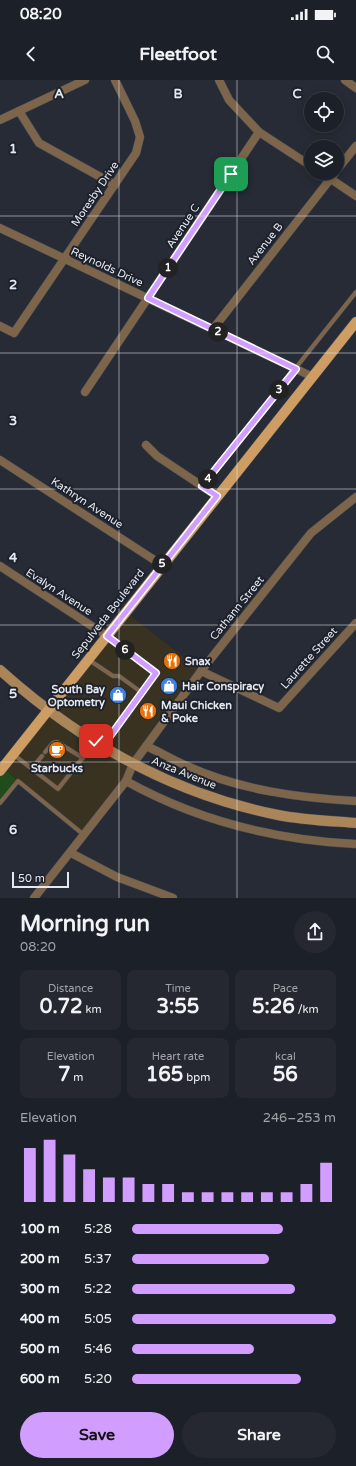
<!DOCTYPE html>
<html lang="en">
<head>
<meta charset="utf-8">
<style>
  :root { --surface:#1c2028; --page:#252830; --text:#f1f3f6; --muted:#a0a3a8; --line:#3a3e45; --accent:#d19dfe }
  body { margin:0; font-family:"Varela Round",sans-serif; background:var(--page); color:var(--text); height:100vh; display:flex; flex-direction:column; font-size:15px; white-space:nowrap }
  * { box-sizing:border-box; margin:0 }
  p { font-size:13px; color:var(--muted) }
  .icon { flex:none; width:22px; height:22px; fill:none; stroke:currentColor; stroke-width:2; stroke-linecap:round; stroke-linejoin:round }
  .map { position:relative; height:818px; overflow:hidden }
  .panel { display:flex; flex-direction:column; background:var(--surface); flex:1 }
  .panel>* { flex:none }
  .tools { position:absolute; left:304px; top:12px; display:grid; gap:8px }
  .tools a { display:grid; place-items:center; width:40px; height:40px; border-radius:50%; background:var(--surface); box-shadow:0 2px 10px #0003,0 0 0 1px var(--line); font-size:20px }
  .scale { position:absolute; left:12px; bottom:10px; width:57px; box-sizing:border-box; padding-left:4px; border:2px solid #e5e8ef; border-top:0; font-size:11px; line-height:14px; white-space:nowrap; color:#e5e8ef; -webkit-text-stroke:3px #1d212b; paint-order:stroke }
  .pin { position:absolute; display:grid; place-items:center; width:34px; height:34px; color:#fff; margin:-17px; border-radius:8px; box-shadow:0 2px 6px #0006 }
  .km { position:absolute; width:20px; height:20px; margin:-10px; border-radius:50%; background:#222; color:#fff; font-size:11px; line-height:20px; text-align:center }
  .round { display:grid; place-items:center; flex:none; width:42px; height:42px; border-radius:21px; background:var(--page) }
  .summary { display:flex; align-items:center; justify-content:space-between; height:68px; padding:0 20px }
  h1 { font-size:22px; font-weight:800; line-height:30px }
  .metrics { display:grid; grid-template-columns:repeat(3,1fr); gap:6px; height:68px; padding:4px 20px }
  .metrics div { display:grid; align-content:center; border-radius:8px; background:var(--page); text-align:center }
  .metrics b { font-size:20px; font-weight:800 }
  .metrics small { font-size:11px; font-weight:400 }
  .metrics p { font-size:11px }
  .chart { height:112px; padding:8px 20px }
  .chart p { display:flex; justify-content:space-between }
  .chart svg { width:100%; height:72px; margin-top:4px; stroke:var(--accent); stroke-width:6 }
  .action { display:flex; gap:8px; margin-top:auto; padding:8px 20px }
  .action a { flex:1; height:46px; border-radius:24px; background:var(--accent); color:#111; font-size:16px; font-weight:800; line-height:46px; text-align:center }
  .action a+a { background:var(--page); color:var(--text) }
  ul { padding:0 20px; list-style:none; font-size:13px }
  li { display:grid; grid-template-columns:64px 48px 1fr; align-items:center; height:30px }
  li i { height:10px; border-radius:5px; background:var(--accent) }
  .status { display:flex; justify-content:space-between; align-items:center; height:28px; padding:0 20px; background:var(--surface); direction:ltr }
  .status svg { height:11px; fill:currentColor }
  header { display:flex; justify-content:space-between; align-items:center; height:52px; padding:0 20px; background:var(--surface); font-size:18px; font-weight:800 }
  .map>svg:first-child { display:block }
</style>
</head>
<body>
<div class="status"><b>08:20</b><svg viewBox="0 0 49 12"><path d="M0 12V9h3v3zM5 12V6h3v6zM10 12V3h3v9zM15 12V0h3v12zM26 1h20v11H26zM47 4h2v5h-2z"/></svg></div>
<header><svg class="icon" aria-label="back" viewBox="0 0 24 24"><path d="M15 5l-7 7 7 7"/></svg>Fleetfoot<svg class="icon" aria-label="search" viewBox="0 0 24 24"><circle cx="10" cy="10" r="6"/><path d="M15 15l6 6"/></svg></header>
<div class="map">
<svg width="356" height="818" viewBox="0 0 356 818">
  <rect width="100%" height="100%" fill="#262b35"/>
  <path fill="#393221" d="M126,532L201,591L84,756L3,688Z"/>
  <path fill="#204b1b" d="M3,688L18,701L0,723V691Z"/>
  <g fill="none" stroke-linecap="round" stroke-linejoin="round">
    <defs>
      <g id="service">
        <path d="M202,406L356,212"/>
        <path d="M107,556L156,593L141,612"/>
        <path d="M89,580L113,596H119L141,612L103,665"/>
        <path d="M45,672L53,663L57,662L83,678"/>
        <path d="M14,675L58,709L96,661"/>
        <path d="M32,688L42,676"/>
        <path d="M0,723L18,701L84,755"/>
      </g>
      <g id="minor">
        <path d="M219,0L229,20L259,52L311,86"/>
        <path d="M345,0L356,8"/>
        <path d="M19,31L39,63L115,105"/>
        <path d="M0,40L85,0"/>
        <path d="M337,90L356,66"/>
        <path d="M322,93L356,116"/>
        <path d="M0,148L313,297"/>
        <path d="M0,246L14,253L136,73L140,57L135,41L115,0"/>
        <path d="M213,249L335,93"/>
        <path d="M85,312L259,52"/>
        <path d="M146,365L157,376L217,416"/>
        <path d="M0,380L162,485"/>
        <path d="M0,486L107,556"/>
        <path d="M201,591L279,628L356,543"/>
        <path d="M146,666C160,672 173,680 187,686C240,710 299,718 356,721"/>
        <path d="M126,701C196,740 276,760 356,764"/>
        <path d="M71,773L117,797L173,818"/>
        <path d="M34,818L126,701L133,684L201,591L311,453L356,417"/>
      </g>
      <path id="secondary" d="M0,590C79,661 173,714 278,735C303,740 330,741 356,743"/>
      <path id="primary" d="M0,691L356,242"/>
    </defs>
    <use href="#service" stroke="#454953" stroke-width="5"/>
    <use href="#minor" stroke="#454953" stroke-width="9"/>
    <use href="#secondary" stroke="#454953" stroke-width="11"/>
    <use href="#primary" stroke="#454953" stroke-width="11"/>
    <use href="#service" stroke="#7c654a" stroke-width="4"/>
    <use href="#minor" stroke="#7c654a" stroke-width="8"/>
    <use href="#secondary" stroke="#aa8559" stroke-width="10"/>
    <use href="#primary" stroke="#cd9d64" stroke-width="10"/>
  </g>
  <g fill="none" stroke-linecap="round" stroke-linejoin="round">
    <defs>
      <path id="route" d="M96,661L103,666L156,593L107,556L217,416L202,406L296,289L148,218L231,94"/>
    </defs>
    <use href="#route" stroke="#fff" stroke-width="8"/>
    <use href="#route" stroke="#d19dfe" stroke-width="5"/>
  </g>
  <path fill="none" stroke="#e5e8ef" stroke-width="1" stroke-opacity="0.55" d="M119,0V818M237,0V818M0,136H356M0,273H356M0,409H356M0,545H356M0,682H356"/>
  <defs>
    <symbol id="restaurant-disc" viewBox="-11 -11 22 22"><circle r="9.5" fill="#e8710a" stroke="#1d212b"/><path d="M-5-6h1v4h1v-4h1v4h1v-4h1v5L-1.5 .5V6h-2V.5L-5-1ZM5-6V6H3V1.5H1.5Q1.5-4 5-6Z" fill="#fff"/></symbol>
    <symbol id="shop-disc" viewBox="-11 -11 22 22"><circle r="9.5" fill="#3f7fe0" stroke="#1d212b"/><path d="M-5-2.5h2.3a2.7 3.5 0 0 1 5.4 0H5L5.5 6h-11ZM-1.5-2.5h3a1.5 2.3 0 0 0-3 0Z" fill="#fff"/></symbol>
    <symbol id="cafe-disc" viewBox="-11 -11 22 22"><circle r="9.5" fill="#e8710a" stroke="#1d212b"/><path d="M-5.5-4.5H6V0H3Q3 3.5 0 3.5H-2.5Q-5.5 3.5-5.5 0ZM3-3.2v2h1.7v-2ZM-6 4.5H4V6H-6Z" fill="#fff"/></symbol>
  </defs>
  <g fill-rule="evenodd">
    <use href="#restaurant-disc" x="162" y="571" width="20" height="20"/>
    <use href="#shop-disc" x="159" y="596" width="20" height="20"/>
    <use href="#shop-disc" x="108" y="605" width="20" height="20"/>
    <use href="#restaurant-disc" x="138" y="621" width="20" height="20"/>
    <use href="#cafe-disc" x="47" y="660" width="20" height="20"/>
  </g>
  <g text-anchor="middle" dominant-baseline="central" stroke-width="4" stroke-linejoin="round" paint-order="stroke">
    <g font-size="11" fill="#e5e8ef" stroke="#1d212b">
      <text transform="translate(95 114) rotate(-56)">Moresby Drive</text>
      <text transform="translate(183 146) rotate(-56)">Avenue C</text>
      <text transform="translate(265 164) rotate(-52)">Avenue B</text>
      <text transform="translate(107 187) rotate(25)">Reynolds Drive</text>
      <text transform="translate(87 423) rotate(33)">Kathryn Avenue</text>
      <text transform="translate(59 512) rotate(33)">Evalyn Avenue</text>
      <text transform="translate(237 528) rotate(-51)">Cathann Street</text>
      <text transform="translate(108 534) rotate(-52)">Sepulveda Boulevard</text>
      <text transform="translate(309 578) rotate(-48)">Laurette Street</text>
      <text transform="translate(184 693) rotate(22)">Anza Avenue</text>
    </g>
    <g font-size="11" font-weight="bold" fill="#e5e8ef" stroke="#1d212b" text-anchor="start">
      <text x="185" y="581">Snax</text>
      <text x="182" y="606">Hair Conspiracy</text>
      <text x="105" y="609" text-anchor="end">South Bay<tspan x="105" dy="13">Optometry</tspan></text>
      <text x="161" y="625">Maui Chicken<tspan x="161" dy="13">&amp; Poke</tspan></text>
      <text x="57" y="688" text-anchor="middle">Starbucks</text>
    </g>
  </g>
  <g font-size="13" text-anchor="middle" font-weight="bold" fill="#e5e8ef" stroke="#1d212b" stroke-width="4" stroke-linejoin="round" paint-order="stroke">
    <text x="59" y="18">A</text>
    <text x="178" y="18">B</text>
    <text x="297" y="18">C</text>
    <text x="13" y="73">1</text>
    <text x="13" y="209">2</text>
    <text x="13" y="345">3</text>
    <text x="13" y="482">4</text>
    <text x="13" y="618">5</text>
    <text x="13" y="754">6</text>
  </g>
</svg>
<div class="tools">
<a><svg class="icon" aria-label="locate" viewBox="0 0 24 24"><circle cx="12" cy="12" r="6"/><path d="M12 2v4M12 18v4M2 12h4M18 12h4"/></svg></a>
<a><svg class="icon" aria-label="layers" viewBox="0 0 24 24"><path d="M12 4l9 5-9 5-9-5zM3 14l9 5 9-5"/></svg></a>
</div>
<div class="scale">50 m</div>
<div class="pin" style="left:231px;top:94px;background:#1e9e55"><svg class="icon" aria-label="arrive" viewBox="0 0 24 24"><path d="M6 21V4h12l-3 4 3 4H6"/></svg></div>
<div class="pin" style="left:96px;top:661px;background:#d93025"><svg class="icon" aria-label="check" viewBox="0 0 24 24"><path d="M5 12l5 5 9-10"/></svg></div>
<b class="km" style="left:168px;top:188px">1</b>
<b class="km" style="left:218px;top:252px">2</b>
<b class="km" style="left:279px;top:310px">3</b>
<b class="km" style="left:208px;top:399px">4</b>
<b class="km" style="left:162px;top:484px">5</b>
<b class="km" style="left:125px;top:570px">6</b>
</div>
<section class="panel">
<div class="summary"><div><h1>Morning run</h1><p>08:20</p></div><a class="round"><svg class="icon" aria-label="share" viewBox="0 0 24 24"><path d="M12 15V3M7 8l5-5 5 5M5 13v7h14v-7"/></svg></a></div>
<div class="metrics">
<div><p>Distance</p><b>0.72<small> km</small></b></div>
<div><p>Time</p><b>3:55</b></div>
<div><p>Pace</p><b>5:26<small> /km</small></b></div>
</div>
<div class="metrics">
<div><p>Elevation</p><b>7<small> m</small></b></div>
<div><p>Heart rate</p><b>165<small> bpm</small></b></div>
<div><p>kcal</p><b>56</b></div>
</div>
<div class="chart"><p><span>Elevation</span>246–253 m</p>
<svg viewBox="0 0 160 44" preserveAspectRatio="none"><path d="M5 44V11M15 44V6M25 44V15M35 44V24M45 44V29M55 44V29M65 44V33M75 44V33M85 44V38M95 44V38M105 44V38M115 44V38M125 44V38M135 44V38M145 44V33M155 44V20"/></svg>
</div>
<ul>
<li><b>100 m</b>5:28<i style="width:74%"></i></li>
<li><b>200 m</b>5:37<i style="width:67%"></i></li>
<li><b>300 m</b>5:22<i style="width:80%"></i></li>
<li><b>400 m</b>5:05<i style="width:100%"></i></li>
<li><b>500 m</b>5:46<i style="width:60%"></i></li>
<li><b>600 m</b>5:20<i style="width:83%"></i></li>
</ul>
<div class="action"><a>Save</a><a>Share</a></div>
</section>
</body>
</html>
